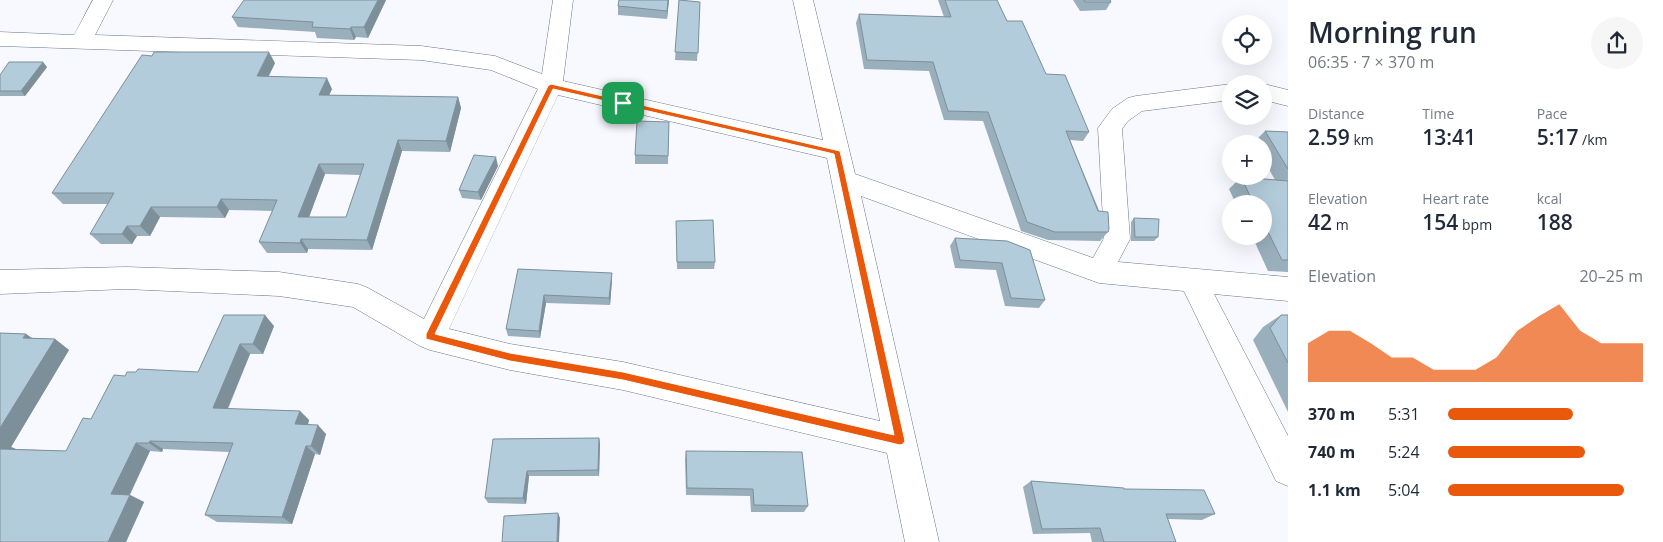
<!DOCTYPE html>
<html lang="en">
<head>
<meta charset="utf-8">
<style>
  :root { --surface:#fff; --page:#f6f6f7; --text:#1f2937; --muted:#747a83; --accent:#ea580c }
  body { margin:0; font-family:"Open Sans",sans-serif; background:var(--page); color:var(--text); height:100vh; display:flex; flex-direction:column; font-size:19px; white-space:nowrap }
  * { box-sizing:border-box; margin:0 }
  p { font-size:16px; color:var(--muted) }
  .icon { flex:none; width:28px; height:28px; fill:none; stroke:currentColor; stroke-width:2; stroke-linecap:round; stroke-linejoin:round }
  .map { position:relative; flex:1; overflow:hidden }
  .drawer { display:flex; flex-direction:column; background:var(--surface); width:375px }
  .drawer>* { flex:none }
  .fabs { position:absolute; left:1222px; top:15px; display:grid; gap:10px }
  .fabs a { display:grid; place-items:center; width:50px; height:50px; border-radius:50%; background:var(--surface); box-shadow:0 5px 20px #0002; font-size:25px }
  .pin { position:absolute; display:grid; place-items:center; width:42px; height:42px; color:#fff; margin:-21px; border-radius:10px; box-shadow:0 2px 8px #0006 }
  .round { display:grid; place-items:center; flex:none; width:52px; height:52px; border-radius:26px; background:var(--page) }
  .headline { display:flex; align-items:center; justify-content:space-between; height:85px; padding:0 20px }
  h1 { font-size:28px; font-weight:600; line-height:38px }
  .stats { display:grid; grid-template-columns:repeat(3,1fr); gap:8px; height:85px; padding:5px 20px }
  .stats div { display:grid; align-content:center }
  .stats b { font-size:21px; font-weight:600 }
  .stats small { font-size:14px; font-weight:400 }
  .stats p { font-size:14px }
  .chart { height:140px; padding:10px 20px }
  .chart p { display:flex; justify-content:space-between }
  .chart svg { width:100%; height:90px; margin-top:5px; fill:var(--accent); opacity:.7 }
  ul { padding:0 20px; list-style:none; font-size:16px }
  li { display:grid; grid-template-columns:80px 60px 1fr; align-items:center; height:38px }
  li i { height:12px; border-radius:6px; background:var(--accent) }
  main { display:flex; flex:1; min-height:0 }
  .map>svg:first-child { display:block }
</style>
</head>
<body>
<main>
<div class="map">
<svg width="1288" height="542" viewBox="0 0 1288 542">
  <rect width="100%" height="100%" fill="#f7f9fe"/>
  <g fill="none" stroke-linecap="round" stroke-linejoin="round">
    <defs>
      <g id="minor">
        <path d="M93,0H113L95,35L421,46L495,56L542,74L553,0H573L563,81L823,140L793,0H813L855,174L1093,258L1104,238L1098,128L1112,109L1128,98L1136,96L1231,84V100L1142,111L1128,121L1122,129L1130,239L1118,262L1288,277V301L1214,294L1288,436V486L1276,481L1184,291L1099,283L861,196L939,542H905L887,453L623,390L510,370L430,350L420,346L353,307L279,296L126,289L0,294V270L126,267L279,272L358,284L368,288L424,319L538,89L491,70L421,60L0,46V32L74,35ZM558,95L827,158L880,421L623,362L510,344L449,329Z"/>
        <path d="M1264,84L1288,90V106L1264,100Z"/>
      </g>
    </defs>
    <use href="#minor" stroke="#6a7488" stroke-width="1"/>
    <use href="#minor" fill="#fff" fill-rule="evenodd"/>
  </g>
  <g fill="#9aafbc" fill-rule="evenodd">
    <path d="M386,0L368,38L356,37L354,40L317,38L315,32L238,27L232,17Z"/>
    <path d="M669,0L667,19L618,15V6Z"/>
    <path d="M679,0L700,2L697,61L675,60Z"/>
    <path d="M938,0H997L1007,21L1089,132L1083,141L1070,140L1108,232L1100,241L1048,240L1021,231L983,121L944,120L929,71L864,69L856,23L859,14L944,17Z"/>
    <path d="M1073,0H1110L1111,2L1106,10L1080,11Z"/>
    <path d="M275,63L269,76L332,89L329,95L458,97L461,108L450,152L402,151L372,250L308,249L307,253H267L259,242L273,211L229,210L225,218L160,217L150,236H137L132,244H101L90,234L108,204H63L52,193ZM325,174L360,175L346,217H309Z"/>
    <path d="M47,67L25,96H0V75Z"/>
    <path d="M669,122L668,164H635V155Z"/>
    <path d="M1265,131L1288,132V272L1268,271L1252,236H1264V204H1236L1229,189L1241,177L1275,180L1264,160V144H1254V142Z"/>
    <path d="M498,166L481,200L462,198L459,190Z"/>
    <path d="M1134,218L1158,237L1154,241H1131V222Z"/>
    <path d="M676,221L715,262L714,269H677Z"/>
    <path d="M955,238L1007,241L1045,300L1039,308L1005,306L996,270L955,268L950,246Z"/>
    <path d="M518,269L612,280L610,305L546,303L540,338L508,336L506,329Z"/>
    <path d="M224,315L274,326L263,354H250L228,409L300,411L309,420L308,425L326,434L320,455L315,454L292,524L217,522L205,515L229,452L163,449L162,452L150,451L130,495L144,502L126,542H0V333L26,334L32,338L55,339L69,350L11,447L16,449L66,451L125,376L198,372Z"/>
    <path d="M1281,315H1288V412L1253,340L1263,327Z"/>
    <path d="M599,438L600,444L599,476H529L526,504L488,503L485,498L493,439Z"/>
    <path d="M686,451L808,506L804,512H751L750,496L686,495L685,459Z"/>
    <path d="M1031,481L1124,489L1215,514L1202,520L1168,519L1176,542H1092L1090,533L1033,534L1023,487Z"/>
  </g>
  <g fill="#7d8f99">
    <path d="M378,0H386L368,38L364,27Z"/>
    <path d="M668,0H669L667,19V11Z"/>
    <path d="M351,27L356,37L354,40L350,29Z"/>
    <path d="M269,52L275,63L263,87L257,76Z"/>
    <path d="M43,62L47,67L25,96L21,91Z"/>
    <path d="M327,78L332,89L324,106L319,95Z"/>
    <path d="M458,97L461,108L450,152L446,141Z"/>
    <path d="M398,140L402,151L372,250L367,240Z"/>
    <path d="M496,157L498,166L481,200L478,192Z"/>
    <path d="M319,164L325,174L305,228L298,217Z"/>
    <path d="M221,199L229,210L225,218L217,207Z"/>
    <path d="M151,207L160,217L150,236L140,226Z"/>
    <path d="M127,226L137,236L132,244L122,234Z"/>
    <path d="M301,239L308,249L307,253L300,243Z"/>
    <path d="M612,273V280L610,305L609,298Z"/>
    <path d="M544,295L546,303L540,338L539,331Z"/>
    <path d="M265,315L274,326L263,354L253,344Z"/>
    <path d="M26,334L41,345L23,338Z"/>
    <path d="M55,339L69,350L11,447L20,451L0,449V428Z"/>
    <path d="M240,344L250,354L224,417L213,408Z"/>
    <path d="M300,411L309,420L305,434L295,424Z"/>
    <path d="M318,425L326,434L320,455L311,446Z"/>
    <path d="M599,438L600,444L599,476L598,470Z"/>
    <path d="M150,441L163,449L162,452L149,443Z"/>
    <path d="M136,443L150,451L126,502L111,494Z"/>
    <path d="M306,446L315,454L292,524L282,517Z"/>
    <path d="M527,471L529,476L526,504L523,498Z"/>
    <path d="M130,495L144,502L126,542H108Z"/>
    <path d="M558,513L560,518L559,542H557Z"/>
  </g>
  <g fill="#b3ccdb" stroke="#7d8f99" fill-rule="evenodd">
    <path d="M244,0H378L364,27H351L350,29L312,27L313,22L232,17Z"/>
    <path d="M619,0H668L667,11L618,6Z"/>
    <path d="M679,0L700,2L698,53L675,52Z"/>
    <path d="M945,0H997L1007,21H1022L1046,74L1065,75L1089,132L1066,131L1098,211L1108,212L1109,229L1108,232H1055L1027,222L988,112L948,111L933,62L867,60L859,14L951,17Z"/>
    <path d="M1084,0H1110L1111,2H1085Z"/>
    <path d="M154,52H269L257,76L327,78L319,95L458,97L446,141L398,140L367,240L301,239L300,243L259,242L277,200L221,199L217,207H151L140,226H127L122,234H90L114,193H52L142,55L152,56ZM319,164H364L346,217H298Z"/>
    <path d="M9,62H43L21,91H0V75Z"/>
    <path d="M637,121L669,122L668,156L635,155Z"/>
    <path d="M1265,131L1288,132V169Z"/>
    <path d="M474,155L496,157L478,192L459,190Z"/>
    <path d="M1241,177L1288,181V260H1282L1264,224V204H1254Z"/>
    <path d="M1134,218L1159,219L1158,237H1135Z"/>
    <path d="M713,220L715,262H677L676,221Z"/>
    <path d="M955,238L1007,241L1030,250L1045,300L1011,298L1002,263L960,260Z"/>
    <path d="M518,269L612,273L609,298L544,295L539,331L506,329Z"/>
    <path d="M224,315H265L253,344H240L213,408L300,411L295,424L318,425L311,446H306L282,517L205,515L233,443L150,441L149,443H136L111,494L130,495L108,542H0V449L66,451L83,418L91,419L114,375L125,376L127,372H136L138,369L198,372Z"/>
    <path d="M1281,315H1288V363L1270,328Z"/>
    <path d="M0,333L26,334L23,338L55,339L0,428Z"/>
    <path d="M599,438L598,470L527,471L523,498H485L493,439Z"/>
    <path d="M686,451L802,452L808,506L754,505L753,489L687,488Z"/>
    <path d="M1031,481L1124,488V489L1204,490L1215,514H1166L1176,542H1104L1100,528L1042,529Z"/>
    <path d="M558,513L557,542H502L504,516Z"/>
  </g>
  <path fill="#ea580c" stroke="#fff" fill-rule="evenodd" d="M551,84L840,151L905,441L903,444L900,445L623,380L510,361L426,339V334L548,86ZM553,89L834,154L894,435L623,372L510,353L435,334Z"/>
</svg>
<div class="fabs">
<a><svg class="icon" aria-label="locate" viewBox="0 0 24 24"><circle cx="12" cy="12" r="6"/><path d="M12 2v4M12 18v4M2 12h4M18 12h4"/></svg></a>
<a><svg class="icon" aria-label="layers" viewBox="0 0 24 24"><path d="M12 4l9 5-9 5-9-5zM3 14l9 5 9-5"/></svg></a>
<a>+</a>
<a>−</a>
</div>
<div class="pin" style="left:623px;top:103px;background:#1e9e55"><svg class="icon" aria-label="arrive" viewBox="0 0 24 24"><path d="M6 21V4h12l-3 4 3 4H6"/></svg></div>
</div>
<section class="drawer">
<div class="headline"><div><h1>Morning run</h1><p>06:35 · 7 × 370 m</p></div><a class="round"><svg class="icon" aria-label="share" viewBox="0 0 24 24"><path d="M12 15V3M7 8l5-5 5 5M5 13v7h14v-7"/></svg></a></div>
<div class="stats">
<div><p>Distance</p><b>2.59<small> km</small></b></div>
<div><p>Time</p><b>13:41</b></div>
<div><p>Pace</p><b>5:17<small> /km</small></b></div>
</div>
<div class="stats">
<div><p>Elevation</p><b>42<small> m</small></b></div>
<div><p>Heart rate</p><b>154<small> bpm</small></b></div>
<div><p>kcal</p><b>188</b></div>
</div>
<div class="chart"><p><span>Elevation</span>20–25 m</p>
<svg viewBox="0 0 160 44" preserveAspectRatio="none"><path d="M0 44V25L10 19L20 19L30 25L40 32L50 32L60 38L70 38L80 38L90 32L100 19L110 12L120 6L130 19L140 25L150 25L160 25V44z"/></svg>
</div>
<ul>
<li><b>370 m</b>5:31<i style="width:64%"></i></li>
<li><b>740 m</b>5:24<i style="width:70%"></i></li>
<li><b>1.1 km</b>5:04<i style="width:90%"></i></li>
</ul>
</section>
</main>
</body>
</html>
